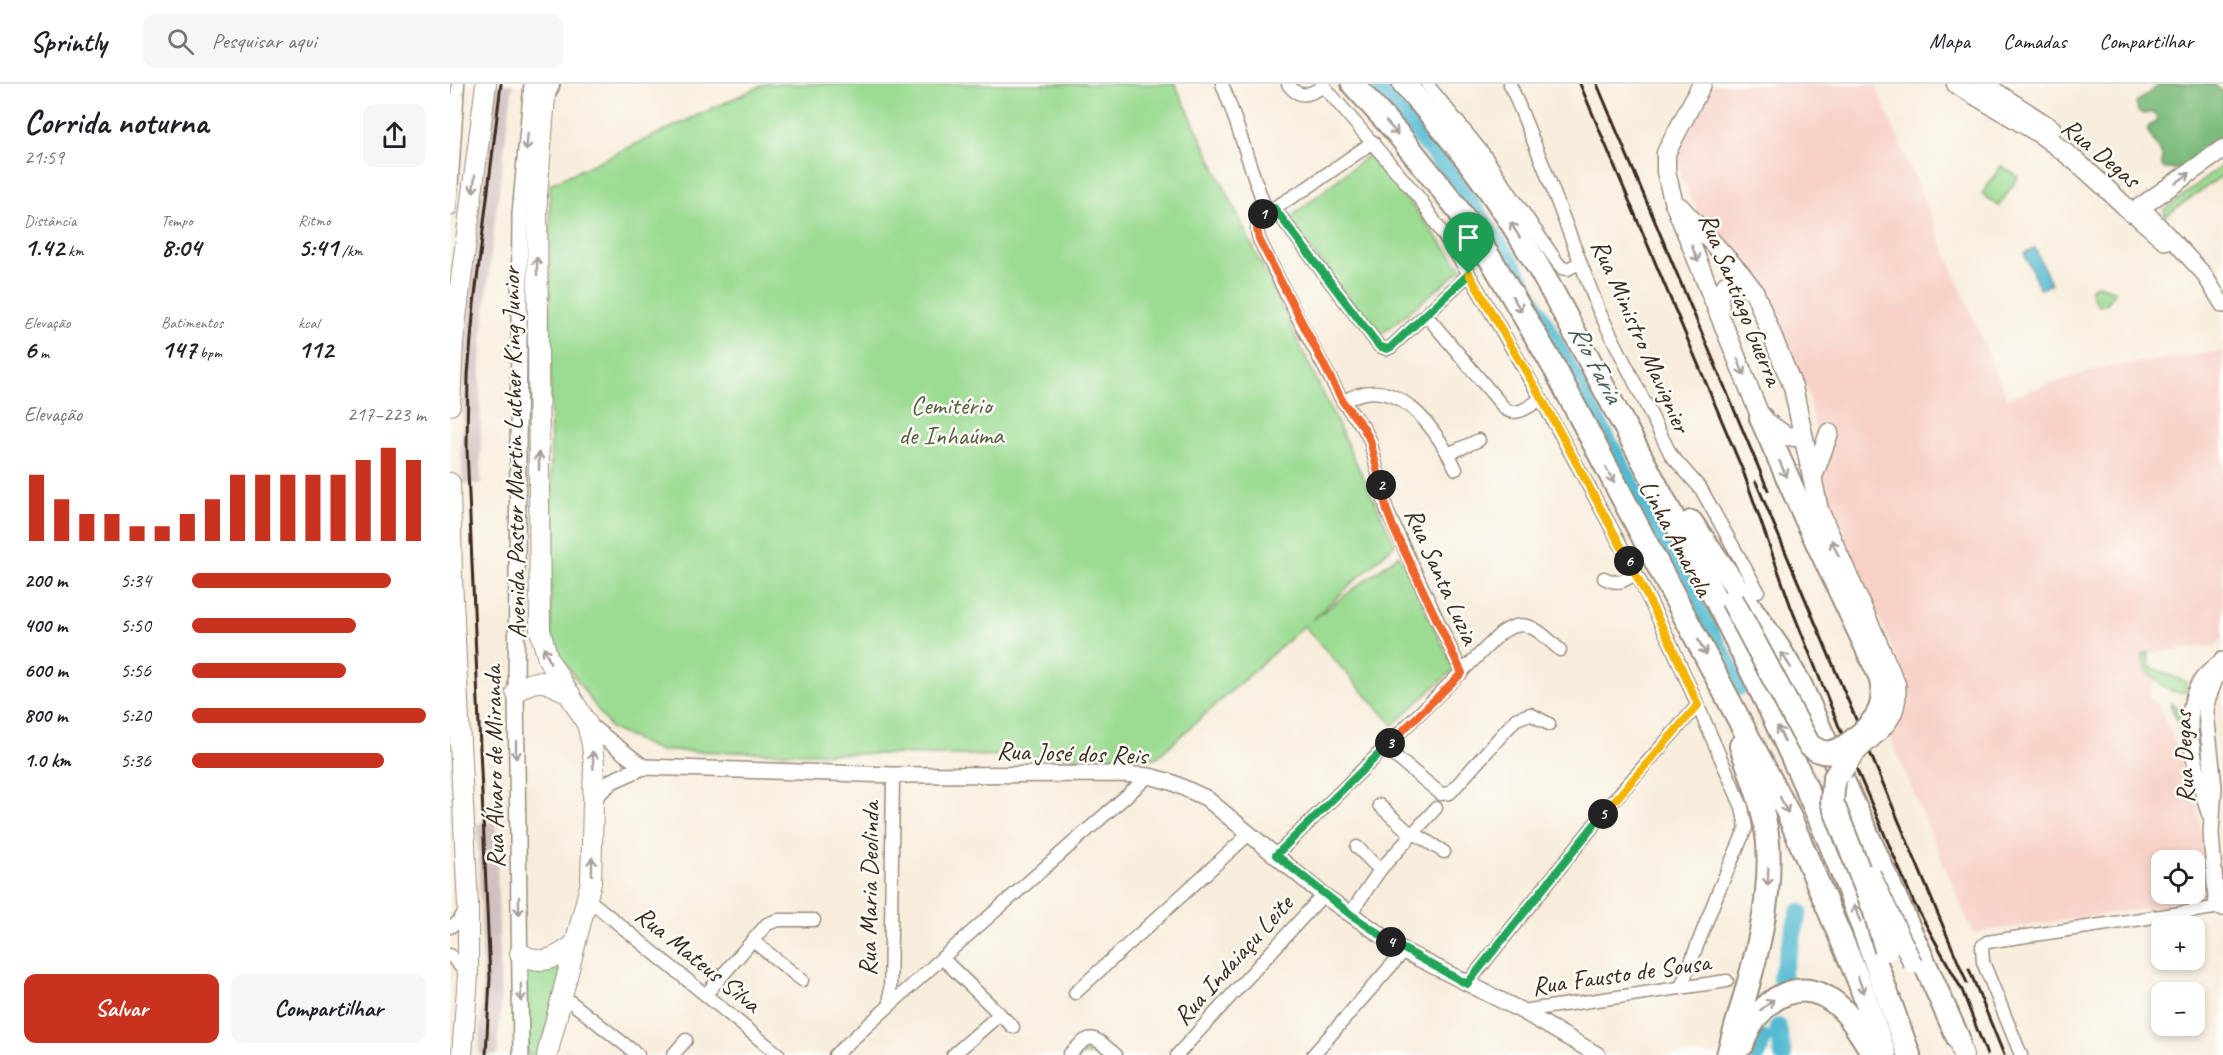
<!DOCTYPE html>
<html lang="pt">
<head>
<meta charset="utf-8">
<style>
  :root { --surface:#fff; --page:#f6f6f6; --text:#202124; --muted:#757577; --line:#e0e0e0; --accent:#c8321e }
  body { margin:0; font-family:Caveat,sans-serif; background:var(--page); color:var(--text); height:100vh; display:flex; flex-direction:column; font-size:22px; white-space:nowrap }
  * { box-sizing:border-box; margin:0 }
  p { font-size:20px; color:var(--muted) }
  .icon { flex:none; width:33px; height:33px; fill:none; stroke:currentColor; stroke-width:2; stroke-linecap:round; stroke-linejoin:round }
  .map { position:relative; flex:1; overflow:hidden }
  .drawer { display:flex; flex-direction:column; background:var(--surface); width:450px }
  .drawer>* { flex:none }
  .tools { position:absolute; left:1701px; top:766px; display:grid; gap:12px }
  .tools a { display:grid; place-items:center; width:54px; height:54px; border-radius:12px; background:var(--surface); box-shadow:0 3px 9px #0003; font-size:30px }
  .pin { position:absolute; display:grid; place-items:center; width:51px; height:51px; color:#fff; margin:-62px -26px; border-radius:50% 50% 50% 0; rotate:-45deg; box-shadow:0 0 6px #0007 }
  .pin .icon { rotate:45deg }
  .km { position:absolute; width:30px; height:30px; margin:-15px; border-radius:50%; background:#222; color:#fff; font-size:16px; line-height:30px; text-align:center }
  .round { display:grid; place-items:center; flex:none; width:63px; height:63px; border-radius:12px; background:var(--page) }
  .headline { display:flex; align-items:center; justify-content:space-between; height:102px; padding:0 24px }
  h1 { font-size:33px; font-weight:700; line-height:45px }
  .figures { display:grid; grid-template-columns:repeat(3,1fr); gap:9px; height:102px; padding:6px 24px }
  .figures div { display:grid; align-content:center }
  .figures b { font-size:26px; font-weight:700 }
  .figures small { font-size:16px; font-weight:400 }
  .figures p { font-size:16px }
  .chart { height:168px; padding:12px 24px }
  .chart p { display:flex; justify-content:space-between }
  .chart svg { width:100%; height:108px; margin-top:6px; stroke:var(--accent); stroke-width:6 }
  .cta { display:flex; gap:12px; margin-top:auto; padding:12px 24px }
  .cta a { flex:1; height:69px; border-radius:12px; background:var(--accent); color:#fff; font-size:24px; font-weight:700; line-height:69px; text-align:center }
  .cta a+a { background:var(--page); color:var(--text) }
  ul { padding:0 24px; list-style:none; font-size:20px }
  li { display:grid; grid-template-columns:96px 72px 1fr; align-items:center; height:45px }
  li i { height:15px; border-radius:8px; background:var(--accent) }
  header { display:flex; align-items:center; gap:36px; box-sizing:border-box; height:84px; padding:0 30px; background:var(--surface); border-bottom:2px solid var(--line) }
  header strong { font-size:28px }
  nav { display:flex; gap:33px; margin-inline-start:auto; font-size:21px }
  .search { width:420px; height:54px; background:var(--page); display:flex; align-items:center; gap:15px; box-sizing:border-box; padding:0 21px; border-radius:12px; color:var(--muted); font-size:22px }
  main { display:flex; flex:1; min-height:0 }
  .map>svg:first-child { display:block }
</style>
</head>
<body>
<header>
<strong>Sprintly</strong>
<div class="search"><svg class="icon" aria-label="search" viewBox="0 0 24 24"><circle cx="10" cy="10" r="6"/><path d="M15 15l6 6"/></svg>Pesquisar aqui</div>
<nav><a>Mapa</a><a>Camadas</a><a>Compartilhar</a></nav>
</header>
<main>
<section class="drawer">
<div class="headline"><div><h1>Corrida noturna</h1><p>21:59</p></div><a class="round"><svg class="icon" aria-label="share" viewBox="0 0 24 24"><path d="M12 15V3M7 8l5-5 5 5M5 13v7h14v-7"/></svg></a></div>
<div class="figures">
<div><p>Distância</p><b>1.42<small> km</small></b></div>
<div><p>Tempo</p><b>8:04</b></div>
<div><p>Ritmo</p><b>5:41<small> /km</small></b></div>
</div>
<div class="figures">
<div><p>Elevação</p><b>6<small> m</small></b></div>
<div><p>Batimentos</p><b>147<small> bpm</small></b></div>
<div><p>kcal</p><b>112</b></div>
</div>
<div class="chart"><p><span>Elevação</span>217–223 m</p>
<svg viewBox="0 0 160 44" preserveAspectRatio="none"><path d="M5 44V17M15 44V27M25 44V33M35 44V33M45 44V38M55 44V38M65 44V33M75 44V27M85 44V17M95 44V17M105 44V17M115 44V17M125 44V17M135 44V11M145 44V6M155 44V11"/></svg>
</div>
<ul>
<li><b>200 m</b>5:34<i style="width:85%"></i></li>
<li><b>400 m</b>5:50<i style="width:70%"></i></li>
<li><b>600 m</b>5:56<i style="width:66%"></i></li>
<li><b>800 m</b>5:20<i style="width:100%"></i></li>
<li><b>1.0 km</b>5:36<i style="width:82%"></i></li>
</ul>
<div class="cta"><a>Salvar</a><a>Compartilhar</a></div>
</section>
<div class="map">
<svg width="1773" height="971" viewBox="0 0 1773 971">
  <rect width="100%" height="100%" fill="#fdfcf7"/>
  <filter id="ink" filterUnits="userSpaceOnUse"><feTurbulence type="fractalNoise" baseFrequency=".0167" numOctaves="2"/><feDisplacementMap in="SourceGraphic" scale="12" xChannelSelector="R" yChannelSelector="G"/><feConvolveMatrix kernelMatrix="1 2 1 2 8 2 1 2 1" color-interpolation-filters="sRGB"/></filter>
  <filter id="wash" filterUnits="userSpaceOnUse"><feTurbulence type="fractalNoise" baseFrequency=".008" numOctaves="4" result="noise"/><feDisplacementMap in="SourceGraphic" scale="24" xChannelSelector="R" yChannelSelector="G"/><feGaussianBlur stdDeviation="1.35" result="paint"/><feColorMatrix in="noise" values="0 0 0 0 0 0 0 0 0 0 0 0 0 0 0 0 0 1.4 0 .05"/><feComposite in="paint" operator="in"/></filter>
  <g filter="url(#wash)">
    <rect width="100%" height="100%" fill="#f8eddc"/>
    <path fill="#f7d1c6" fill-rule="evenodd" d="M1264,0H1425L1557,314L1650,284L1773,267V554L1766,561L1693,570L1695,587L1707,596L1698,612L1708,620L1745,706L1758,799L1755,810L1748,817L1523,849L1438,648L1455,629L1459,614L1456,596L1417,505L1382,434L1377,414L1358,307L1311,196L1266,153L1248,129L1231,93L1230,66ZM1712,777H1744V810H1712Z"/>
    <g fill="#d2bfbf">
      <path d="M44,0H63L44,143L32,257L30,295L31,400H13L11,364L15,262L21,193Z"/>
      <path d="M46,738L51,920L47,971H29L33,896L27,739Z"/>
    </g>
    <g fill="#9bdb92" stroke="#6b8258" stroke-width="1.5">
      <path d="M315,0H725L945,460L862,536L949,471L1004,585L943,641L854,542L706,674L210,667L161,645L101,559L100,100Z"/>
      <path d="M921,69L1012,185L929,252L837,136Z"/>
      <path d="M1773,81V91L1715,132L1714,131V126Z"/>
      <path d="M1551,82L1568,93L1549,122L1532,110Z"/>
      <path d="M1647,201L1666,207L1657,219L1649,222C1645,216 1641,212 1641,204Z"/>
      <path d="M1698,569L1700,583L1736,598V607C1723,615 1706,595 1695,587L1693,570Z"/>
      <path d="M1721,619L1735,630L1737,658L1721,622Z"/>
      <path d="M115,878L89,971H77L76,881Z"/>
      <path d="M638,957L653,971H625Z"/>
    </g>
    <path fill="#7cbb7c" stroke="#5c724d" stroke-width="1.5" d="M1711,0H1764L1773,9V60C1756,71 1737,88 1715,85L1712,82V71L1697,46L1700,41L1706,38L1707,33L1704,28L1695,30L1688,28L1686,18Z"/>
    <path fill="#53bad1" stroke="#477278" stroke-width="1.5" d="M1585,164L1601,200L1590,205L1574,169Z"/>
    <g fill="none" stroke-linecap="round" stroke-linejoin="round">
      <g stroke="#53bad1" stroke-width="18">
        <path d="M925,0L974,57L1008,100L1066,186L1290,603"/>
        <path d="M1331,894L1349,828"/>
        <path d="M1328,943L1333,971"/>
        <path d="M1307,971L1313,955"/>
      </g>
    </g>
  </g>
  <g filter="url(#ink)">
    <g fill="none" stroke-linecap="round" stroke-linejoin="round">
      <defs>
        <g id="minor">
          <path d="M772,0C789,42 800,86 817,128"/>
          <path d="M838,0C849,16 859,11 874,2"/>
          <path d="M872,0L970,115L1019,190L1091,315L1186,489L1221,560L1292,723L1296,744L1268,808L1231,903"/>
          <path d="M977,0L1033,69L1107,178L1112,184L1118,185L1129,179"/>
          <path d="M1060,0L1094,83L1149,227L1221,371L1251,405L1308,507"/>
          <path d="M923,58L857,104L809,133L807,146L809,155L853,244L893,318L913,343L920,356L937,427L1012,589"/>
          <path d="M824,124L929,262L937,265L941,263L1019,190"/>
          <path d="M0,125L8,0"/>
          <path d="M976,231L1055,325C1068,333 1079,322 1091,315"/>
          <path d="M893,318C945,284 986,345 1006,385"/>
          <path d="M998,370L1029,356"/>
          <path d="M1154,494C1167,501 1174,498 1186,489"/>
          <path d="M935,664L991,710L1000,709L1066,635L1080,630L1099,640"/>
          <path d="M929,721L962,751"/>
          <path d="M964,749L994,768"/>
          <path d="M907,763L930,786"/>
          <path d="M826,771L1050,550C1076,530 1090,548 1110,566"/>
          <path d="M138,815L329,971"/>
          <path d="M900,830L930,786L986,724"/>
          <path d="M0,843L7,839L18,823"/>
          <path d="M303,857L352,896"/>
          <path d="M0,871L18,891"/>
          <path d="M492,874L563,943"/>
          <path d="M1017,900L1164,716L1248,621"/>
          <path d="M625,909L799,750"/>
          <path d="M256,910L317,840L328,836H364"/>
          <path d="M112,911L188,971"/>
          <path d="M440,920L443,691"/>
          <path d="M1072,927L1277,897"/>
          <path d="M223,971L236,956"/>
          <path d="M385,971L492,874L699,692"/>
          <path d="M503,971L550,930"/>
          <path d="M619,971C642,947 642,951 666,971"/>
          <path d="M727,971L873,811"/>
          <path d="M863,971L954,867"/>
          <path d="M1571,971L1533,878L1532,862L1537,858L1771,823"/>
        </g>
        <g id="tertiary">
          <path d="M1692,123L1753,189L1773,221"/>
          <path d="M1682,129L1715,158"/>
          <path d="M1772,576L1757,617L1756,629L1764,703L1761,749L1766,815L1768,821L1773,824"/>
          <path d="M137,640L193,683"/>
          <path d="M143,714L162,697L193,683L443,691L672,690L699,692L721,698L756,714L873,811L954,867L1072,927L1148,971"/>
          <path d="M1759,729C1748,692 1726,629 1753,594C1757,589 1762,585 1767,581"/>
          <path d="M71,971L66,608L70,130L82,0"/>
        </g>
        <g id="secondary">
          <path d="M1252,0L1216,69V88L1223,116L1311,334L1336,352L1354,354"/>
          <path d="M1506,0C1534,17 1563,33 1590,50C1624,73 1653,101 1682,129"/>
          <path d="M1533,0L1602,45"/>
          <path d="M1230,123L1290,189L1304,207L1343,303L1369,426"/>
          <path d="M1682,129L1773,65"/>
          <path d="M1270,227L1269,212L1277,200H1289L1304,207"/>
          <path d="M1363,393L1379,349"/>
        </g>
        <g id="primary">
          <path d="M96,0L87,112L90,546L98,575L137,640L142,660L144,680L141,798L97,971"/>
          <path d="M0,321L3,258L36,0"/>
          <path d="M0,399L2,494L18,822V891L12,971"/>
          <path d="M66,608C87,591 98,598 120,610"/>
          <path d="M70,869C92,883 107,874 125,860"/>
          <path d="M1508,954L1513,971"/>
        </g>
        <g id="motorway">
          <path d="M903,0L948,50L1005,121L1045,182L1105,285L1338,729L1409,897L1435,971"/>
          <path d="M954,0C990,40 1024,82 1053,126C1099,195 1135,270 1175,343C1248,479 1320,616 1380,759C1409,828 1433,900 1459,971"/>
          <path d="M96,5L98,0"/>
          <path d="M1311,334L1356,435"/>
          <path d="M1241,438L1328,563L1350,600L1508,954"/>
          <path d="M1292,961C1307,916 1352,885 1392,925C1405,938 1414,956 1424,971"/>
          <path d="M1278,971C1297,903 1323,831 1318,759C1315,726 1302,693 1291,662"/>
        </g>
      </defs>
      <use href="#minor" stroke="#9a8c7d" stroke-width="15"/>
      <use href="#tertiary" stroke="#9a8c7d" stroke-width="18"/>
      <use href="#secondary" stroke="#9a8c7d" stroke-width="21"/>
      <use href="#primary" stroke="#9a8c7d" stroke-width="22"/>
      <use href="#motorway" stroke="#9a8c7d" stroke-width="26"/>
      <use href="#minor" stroke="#fff" stroke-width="12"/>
      <use href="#tertiary" stroke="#fff" stroke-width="15"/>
      <use href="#secondary" stroke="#fff" stroke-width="18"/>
      <use href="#primary" stroke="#fff" stroke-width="20"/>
      <use href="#motorway" stroke="#fff" stroke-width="22"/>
      <g stroke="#3b2a1e" stroke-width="3">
        <path d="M1130,0L1293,387L1341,523L1400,670L1464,819L1512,906L1537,971"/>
        <path d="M1147,0L1318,406"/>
        <path d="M1306,398L1517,899"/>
        <path d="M1519,885L1554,971"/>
        <path d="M36,971L40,894L17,364L18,291L24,220L51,0"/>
      </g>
      <defs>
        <g id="secondary-bridge">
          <path d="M1369,426L1446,600C1452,649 1407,653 1392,690"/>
          <path d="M1421,790L1463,880"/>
        </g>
        <g id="motorway-bridge">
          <path d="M1282,516L1359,661C1366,666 1373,670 1381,668C1398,665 1424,640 1430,625C1434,614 1433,603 1430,592L1356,435"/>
          <path d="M1397,679L1390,685L1384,695L1382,718L1424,825L1436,866"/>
        </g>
      </defs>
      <use href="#secondary-bridge" stroke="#9a8c7d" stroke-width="21" stroke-linecap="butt"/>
      <use href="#motorway-bridge" stroke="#9a8c7d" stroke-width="26" stroke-linecap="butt"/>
      <use href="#secondary-bridge" stroke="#fff" stroke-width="18"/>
      <use href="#motorway-bridge" stroke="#fff" stroke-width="22"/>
    </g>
    <defs><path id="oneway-shaft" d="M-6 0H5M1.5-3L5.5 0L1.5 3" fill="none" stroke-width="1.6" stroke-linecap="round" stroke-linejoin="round" transform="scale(1.5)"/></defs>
    <g stroke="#a79f9a">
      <use href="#oneway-shaft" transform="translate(942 44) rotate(49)"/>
      <use href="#oneway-shaft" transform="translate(77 58) rotate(95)"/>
      <use href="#oneway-shaft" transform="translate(1733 94) rotate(-36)"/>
      <use href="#oneway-shaft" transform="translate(24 100) rotate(97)"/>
      <use href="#oneway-shaft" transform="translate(1065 146) rotate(-122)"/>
      <use href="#oneway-shaft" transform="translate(1245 170) rotate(68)"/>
      <use href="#oneway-shaft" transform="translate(87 182) rotate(-90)"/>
      <use href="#oneway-shaft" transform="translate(1067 220) rotate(60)"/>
      <use href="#oneway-shaft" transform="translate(1291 283) rotate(68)"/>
      <use href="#oneway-shaft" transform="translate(89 377) rotate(-90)"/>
      <use href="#oneway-shaft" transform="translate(1333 385) rotate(66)"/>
      <use href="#oneway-shaft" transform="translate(1160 391) rotate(62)"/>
      <use href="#oneway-shaft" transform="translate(1385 464) rotate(-114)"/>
      <use href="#oneway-shaft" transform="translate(1252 563) rotate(62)"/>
      <use href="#oneway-shaft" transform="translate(97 571) rotate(-113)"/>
      <use href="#oneway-shaft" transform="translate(1336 576) rotate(-122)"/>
      <use href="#oneway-shaft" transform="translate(1331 650) rotate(-115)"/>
      <use href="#oneway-shaft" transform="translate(66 666) rotate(90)"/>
      <use href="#oneway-shaft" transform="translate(143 676) rotate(-93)"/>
      <use href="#oneway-shaft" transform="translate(1334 721) rotate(64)"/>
      <use href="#oneway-shaft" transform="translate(142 782) rotate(-89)"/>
      <use href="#oneway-shaft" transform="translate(1318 793) rotate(92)"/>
      <use href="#oneway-shaft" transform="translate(69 822) rotate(89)"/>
      <use href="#oneway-shaft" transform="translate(1407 829) rotate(-111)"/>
      <use href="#oneway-shaft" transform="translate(1411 901) rotate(70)"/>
      <use href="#oneway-shaft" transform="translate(71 909) rotate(89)"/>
      <use href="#oneway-shaft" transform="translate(1317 921) rotate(-39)"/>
    </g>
  </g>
  <g fill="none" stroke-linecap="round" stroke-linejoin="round" filter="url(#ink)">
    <defs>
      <path id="split-1" d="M813,130L824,124L929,262L937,265L941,263L1019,190"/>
      <path id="split-2" d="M813,130C804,136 807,145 809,155L893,318L913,343L920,356L931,401"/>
      <path id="split-3" d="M931,401L937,427L944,445L1012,589L940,659"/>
      <path id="split-4" d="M940,659L826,771L900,830L941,858"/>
      <path id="split-5" d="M941,858L1017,900L1153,730"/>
      <path id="split-6" d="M1153,730L1248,621L1221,560L1179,477"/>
      <path id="split-7" d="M1019,190L1092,315L1179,477"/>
    </defs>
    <use href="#split-1" stroke="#fff" stroke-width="12"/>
    <use href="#split-2" stroke="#fff" stroke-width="12"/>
    <use href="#split-3" stroke="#fff" stroke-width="12"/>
    <use href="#split-4" stroke="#fff" stroke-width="12"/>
    <use href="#split-5" stroke="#fff" stroke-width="12"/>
    <use href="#split-6" stroke="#fff" stroke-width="12"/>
    <use href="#split-7" stroke="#fff" stroke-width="12"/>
    <use href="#split-1" stroke="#22a559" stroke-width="8"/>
    <use href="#split-2" stroke="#f0652b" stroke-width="8"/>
    <use href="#split-3" stroke="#f0652b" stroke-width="8"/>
    <use href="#split-4" stroke="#22a559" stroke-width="8"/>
    <use href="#split-5" stroke="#22a559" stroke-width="8"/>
    <use href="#split-6" stroke="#f5b400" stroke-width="8"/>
    <use href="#split-7" stroke="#f5b400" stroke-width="8"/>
  </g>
  <g text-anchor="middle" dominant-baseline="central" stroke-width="5" stroke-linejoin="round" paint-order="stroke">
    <g font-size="26" fill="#3b2a1e" stroke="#fdfcf7">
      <text transform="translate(1651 69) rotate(40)">Rua Degas</text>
      <text transform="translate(1291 215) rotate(68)">Rua Santiago Guerra</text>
      <text transform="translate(1191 252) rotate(66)">Rua Ministro Mavignier</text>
      <text transform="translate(64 369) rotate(-91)">Avenida Pastor Martin Luther King Junior</text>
      <text transform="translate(1226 454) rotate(62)">Linha Amarela</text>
      <text transform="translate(992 492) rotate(66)">Rua Santa Luzia</text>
      <text transform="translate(622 669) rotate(2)">Rua José dos Reis</text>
      <text transform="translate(1734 673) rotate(-92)">Rua Degas</text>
      <text transform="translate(44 683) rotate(-91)">Rua Álvaro de Miranda</text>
      <text transform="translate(419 805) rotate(-89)">Rua Maria Deolinda</text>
      <text transform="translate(248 875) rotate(39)">Rua Mateus Silva</text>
      <text transform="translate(783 876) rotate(-48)">Rua Indaiaçu Leite</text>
      <text transform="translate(1171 890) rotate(-8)">Rua Fausto de Sousa</text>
    </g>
    <g font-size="26" fill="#585f41" stroke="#fdfcf7">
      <text x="501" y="321">Cemitério<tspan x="501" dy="30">de Inhaúma</tspan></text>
    </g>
    <g font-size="27" font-style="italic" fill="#435c5d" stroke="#fdfcf7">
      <text transform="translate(1146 279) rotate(62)">Rio Faria</text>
    </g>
  </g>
</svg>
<div class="tools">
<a><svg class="icon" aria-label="locate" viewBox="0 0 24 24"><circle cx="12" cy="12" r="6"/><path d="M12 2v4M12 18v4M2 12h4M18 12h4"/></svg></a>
<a>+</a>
<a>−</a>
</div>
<div class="pin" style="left:1019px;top:190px;background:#1e9e55"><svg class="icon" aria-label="arrive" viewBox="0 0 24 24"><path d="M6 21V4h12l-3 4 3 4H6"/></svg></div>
<b class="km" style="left:813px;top:130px">1</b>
<b class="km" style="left:931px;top:401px">2</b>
<b class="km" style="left:940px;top:659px">3</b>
<b class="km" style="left:941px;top:858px">4</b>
<b class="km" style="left:1153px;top:730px">5</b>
<b class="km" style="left:1179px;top:477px">6</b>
</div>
</main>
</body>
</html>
